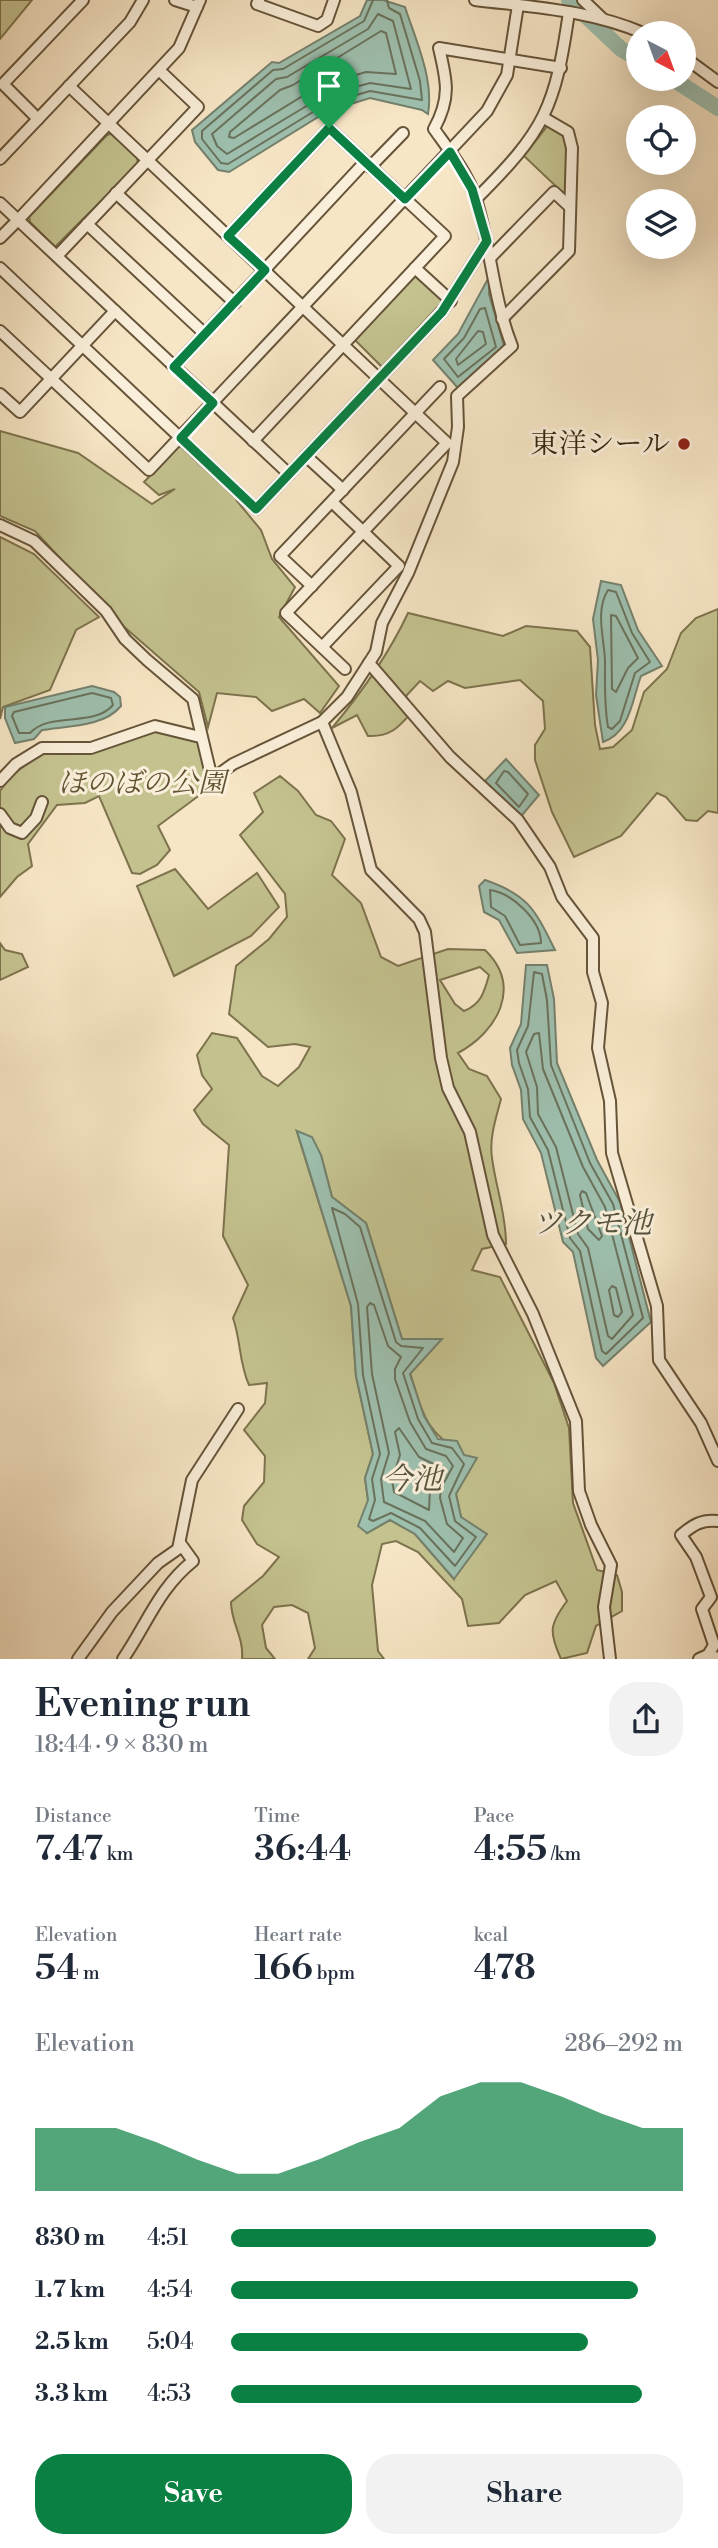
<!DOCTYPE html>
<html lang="en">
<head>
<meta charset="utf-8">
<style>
  :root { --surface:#fff; --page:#f2f2f3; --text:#1f2937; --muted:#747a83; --accent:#0b8043 }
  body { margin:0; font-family:"Libre Bodoni","Noto Serif JP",serif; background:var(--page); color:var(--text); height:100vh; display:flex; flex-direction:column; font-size:26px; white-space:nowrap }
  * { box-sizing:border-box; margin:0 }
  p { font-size:23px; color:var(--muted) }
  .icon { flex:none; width:38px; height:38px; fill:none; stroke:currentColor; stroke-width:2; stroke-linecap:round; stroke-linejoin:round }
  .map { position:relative; height:1659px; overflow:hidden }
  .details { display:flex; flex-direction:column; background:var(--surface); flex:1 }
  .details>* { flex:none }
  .needle { width:46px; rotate:139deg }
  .controls { position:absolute; left:626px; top:21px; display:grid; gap:14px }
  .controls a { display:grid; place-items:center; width:70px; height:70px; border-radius:50%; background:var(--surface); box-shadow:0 7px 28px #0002; font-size:35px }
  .pin { position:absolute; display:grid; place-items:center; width:60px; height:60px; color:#fff; margin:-72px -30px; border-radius:50% 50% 50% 0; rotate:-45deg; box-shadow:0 0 7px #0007 }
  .pin .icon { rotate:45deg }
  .round { display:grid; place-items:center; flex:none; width:74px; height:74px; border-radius:28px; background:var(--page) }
  .overview { display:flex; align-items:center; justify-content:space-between; height:119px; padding:0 35px }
  h1 { font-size:38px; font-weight:600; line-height:52px }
  .stats { display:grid; grid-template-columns:repeat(3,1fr); gap:10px; height:119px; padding:7px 35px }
  .stats div { display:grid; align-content:center }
  .stats b { font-size:35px; font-weight:600 }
  .stats small { font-size:19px; font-weight:400 }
  .stats p { font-size:19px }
  .chart { height:196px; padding:14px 35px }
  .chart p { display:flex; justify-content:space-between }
  .chart svg { width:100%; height:126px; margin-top:7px; fill:var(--accent); opacity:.7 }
  .primary-button { display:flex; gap:14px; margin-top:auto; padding:14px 35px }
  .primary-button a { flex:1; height:80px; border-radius:28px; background:var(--accent); color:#fff; font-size:28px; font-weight:600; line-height:80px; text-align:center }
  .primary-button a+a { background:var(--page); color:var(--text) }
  ul { padding:0 35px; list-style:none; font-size:23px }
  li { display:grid; grid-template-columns:112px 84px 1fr; align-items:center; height:52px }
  li i { height:18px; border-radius:9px; background:var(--accent) }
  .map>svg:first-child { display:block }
</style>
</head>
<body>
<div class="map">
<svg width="718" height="1659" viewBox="0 0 718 1659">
  <rect width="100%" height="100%" fill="#f7e6c6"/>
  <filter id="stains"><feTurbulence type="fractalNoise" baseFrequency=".00286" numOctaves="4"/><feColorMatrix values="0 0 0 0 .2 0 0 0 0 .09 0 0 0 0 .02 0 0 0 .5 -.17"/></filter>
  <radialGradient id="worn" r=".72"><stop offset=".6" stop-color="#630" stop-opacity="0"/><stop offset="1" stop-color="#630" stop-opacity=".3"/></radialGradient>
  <g fill="#c4c390" stroke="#7d734d" stroke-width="2" fill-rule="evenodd">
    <path d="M0,0H32L0,39Z"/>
    <path d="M549,124L566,134V191L563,193L524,156Z"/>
    <path d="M114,133L137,157L138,164L55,247L30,222L29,217L107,135Z"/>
    <path d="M415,276L444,300L382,367L354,339Z"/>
    <path d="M0,431L78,453L152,504L175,489L159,495L144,482L181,444L242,501H237L261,530L272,559L295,587L279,617L339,686L320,713L304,699L272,711L256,697L217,693L208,727L199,692L122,625L35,531L0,516Z"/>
    <path d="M0,537L34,554L99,617L76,630L50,690L3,707L0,719Z"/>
    <path d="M718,609V813L708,811L697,821L686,820L666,797L657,793L621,836L574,857L552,812L535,760V745L545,729L543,701L520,680L465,688L448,681L433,691L420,681L406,696L413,711C399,727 391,737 368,736L357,715L332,728C362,692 388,656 408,613L503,636L526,626L577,631L590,647L595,725L600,749L613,747L632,730L644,692L667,669L681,633L696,618Z"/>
    <path d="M152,731L197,741L212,786L158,826L170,850L157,865L140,874L132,873L99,796L85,803L57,805L28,844L32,866L17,877L0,897V791L11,776L41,753H90Z"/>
    <path d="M280,776L298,791L316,815L331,821L345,839L332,875L361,903L381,957L398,966L448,949L485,950C523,987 497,1032 458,1053L469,1069L487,1076L501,1099C496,1118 489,1138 492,1158C496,1188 506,1214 506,1244L482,1249L472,1270L500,1277L554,1383L569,1428L573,1503L597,1570L617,1575L622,1592V1611L596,1626L587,1653L561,1659C549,1632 549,1625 567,1601L556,1581L525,1595L499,1623L468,1626L462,1599L418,1552L396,1541L382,1544L372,1585L378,1651L384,1659H308L315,1648L308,1613L292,1605L274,1607L262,1625L266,1648L275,1659H242C244,1637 231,1623 231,1602L263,1576L279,1557L257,1544L242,1520L244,1506L264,1482L265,1456L244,1430L265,1403L267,1383L249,1385C239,1363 241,1341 233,1318L248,1285L223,1236L229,1145L203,1124L194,1110L212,1089L202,1075L197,1055L212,1033L237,1038L262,1076L278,1086L299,1067L310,1047L295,1044L268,1047L229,1014L236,966L269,939L287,917L285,894L240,835L263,812L254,793ZM480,967L489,975C484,993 481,1004 464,1011L455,1004L440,980ZM297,1132L321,1155L332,1197L366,1223L402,1339H441L410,1373C424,1416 424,1430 464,1455L456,1494L461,1517L454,1579L415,1534L390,1520L367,1533L368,1500L365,1478L373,1454L356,1376L351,1306Z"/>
    <path d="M175,869L208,909L257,873L279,907L251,936L174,976L137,886Z"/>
    <path d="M0,943L5,950L22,954L28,967L0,980Z"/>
  </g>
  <g fill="#9ec0af" stroke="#74816d" stroke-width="2">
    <path d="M367,0H383L405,7C416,41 434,79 428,114L422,110L370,98L328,111L229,172L218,170L195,142L192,130L272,62L279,63L360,16Z"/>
    <path d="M489,277V294L505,349L458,388L433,360L458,334Z"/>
    <path d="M601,581L621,585L638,630L662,666L641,676C632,700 630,733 603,742L596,695L598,660L593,619Z"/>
    <path d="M92,686L114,692L120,697L121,706C104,727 67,726 42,730L34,739L15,743L5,718V707Z"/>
    <path d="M506,759L539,795L518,820L485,781Z"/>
    <path d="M485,880C529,895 535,910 555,950L517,953L499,920L484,912L479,886Z"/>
    <path d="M526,965H547L554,999L557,1063L597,1160L620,1202L651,1322L603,1366L596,1358L573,1252L563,1242L541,1153L523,1119L521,1090L512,1065L510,1048L521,1024Z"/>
    <path d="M297,1131L312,1137L321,1155L332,1197L366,1223L402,1339H442L410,1374L424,1416L438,1439L457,1441L464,1455L477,1458L456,1494L461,1517L487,1534L454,1579L415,1534L390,1520L367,1533L358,1526L368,1500L365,1478L373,1454L356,1376L351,1306Z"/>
  </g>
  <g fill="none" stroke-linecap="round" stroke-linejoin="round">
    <g stroke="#6a725c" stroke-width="2">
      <path d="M373,0L364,21L283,69L273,70L202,131V139L221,163L228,164L326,104L370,91L422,100L420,81L400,14L389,8L387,0"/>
      <path d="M378,14L393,21L411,89L370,83L323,96L227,154L217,146L212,134L276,79L287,77L368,29Z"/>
      <path d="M381,31L386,33L396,74L366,72L319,86L234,138L229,137L230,132L280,90L293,85Z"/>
      <path d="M485,308L496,347L458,377L444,359L464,338L480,309Z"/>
      <path d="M478,331L483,332L486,344L458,365L456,359Z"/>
      <path d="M608,590L616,592L632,633L650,662L635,673L620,721L612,729L608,727C604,704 605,683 605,660C604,637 595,611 608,590Z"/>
      <path d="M611,615L616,616L638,658L628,668L616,692L612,689Z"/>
      <path d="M92,693L111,698L113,705C93,728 51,711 30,733H19L12,716L14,712Z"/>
      <path d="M504,771L508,772L528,794L519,807L496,783Z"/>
      <path d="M490,890C512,893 541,920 541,943L520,945L505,916L491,907Z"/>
      <path d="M534,972L542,974L547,1000L551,1065L590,1163L613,1204L643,1318L606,1354L602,1351L580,1251L570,1238L548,1150L530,1117L528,1089L519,1063L517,1050L528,1026Z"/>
      <path d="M539,1033L543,1069L583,1167L605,1207L633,1315L612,1339L608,1336L588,1248L578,1234L556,1147L538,1114L537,1087L526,1052L534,1034Z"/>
      <path d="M582,1191L586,1193L602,1236L599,1240L588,1229L580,1195Z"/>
      <path d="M332,1208L345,1214L360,1227L396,1342L401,1346L423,1348L403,1373L418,1419L432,1443L452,1448L464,1464L449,1496L455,1521L476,1537L455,1566L420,1528L391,1513L373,1521L369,1519L375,1500L372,1479L380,1454L363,1375L358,1304Z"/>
      <path d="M612,1286L616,1288L622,1312L618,1317L614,1315L609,1290Z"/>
      <path d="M370,1303L374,1305L388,1346L401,1357L395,1369V1379L410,1422L426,1449L446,1456L453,1466L441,1488L440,1498L447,1524L463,1538L454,1552L425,1521L384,1502L381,1479L389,1453L372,1374L367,1307Z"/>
      <path d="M399,1428L419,1457L440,1467L430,1489L429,1510L394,1492L392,1480L400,1455L395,1432Z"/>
    </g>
    <g stroke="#9ec0af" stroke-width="16">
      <path d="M569,0L621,49L639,60"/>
      <path d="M673,79L718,108"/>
    </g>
    <defs>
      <g id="minor">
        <path d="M175,0L197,7"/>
        <path d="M259,0L257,4L318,26L327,20L334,0"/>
        <path d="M475,0C531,7 590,10 643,33"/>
        <path d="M583,0L603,19"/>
        <path d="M684,57L718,82"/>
        <path d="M69,86L447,443L286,613L345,669"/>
        <path d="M38,119L3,84L83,0"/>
        <path d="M0,159L130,22L143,0"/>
        <path d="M370,167L403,133"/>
        <path d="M116,193L235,303"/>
        <path d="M476,199C545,130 555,109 569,12"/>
        <path d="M0,203L18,220L179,48L200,0"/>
        <path d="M87,224L205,334"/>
        <path d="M228,236L329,128L445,236L253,441"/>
        <path d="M0,238L18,220L289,474"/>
        <path d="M57,256L198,107L159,70"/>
        <path d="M490,258L554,192L570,207"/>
        <path d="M0,268L256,509L306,456L343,490"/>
        <path d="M415,268L451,301"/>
        <path d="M502,319L569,251L572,148L568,132L544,118"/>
        <path d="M0,331L149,470L487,111L507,75L518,5"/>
        <path d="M174,367L365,162"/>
        <path d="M0,394L20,412L115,311"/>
        <path d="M306,456L442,312L487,241"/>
        <path d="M0,525L34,541L106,611L125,639L147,660L193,699L212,779L233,764L322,722L347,697L369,663L376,652L382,623L408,573L453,462L458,427L457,396L512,346C493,298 491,248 476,199C468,174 449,150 434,129C451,98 447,81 439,48L561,68"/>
        <path d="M312,586L280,556L440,387"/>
        <path d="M322,647L399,566L332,502"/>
        <path d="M369,663L450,757L518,820L550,867L562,897L593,938V972L602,1003L598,1048L610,1101L612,1153L657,1306L659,1360L701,1423L718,1461"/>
        <path d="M322,722L351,792L371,870L419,919L425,932L441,1058L448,1088L470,1132L493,1235L533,1314L576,1421L579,1491L591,1525L611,1565L604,1607L610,1659"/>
        <path d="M0,781L16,764L42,748H91L155,726L200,737"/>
        <path d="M0,814L10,828L22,833L36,818L42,802"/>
        <path d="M708,1655L714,1645L702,1609L711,1597L696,1557L681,1535C693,1525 702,1519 718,1521"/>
        <path d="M78,1659L112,1612L158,1563L178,1549L192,1480L238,1409"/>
        <path d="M123,1659C147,1624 159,1588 193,1561L180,1543"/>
        <path d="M699,1659L708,1655L718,1658"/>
      </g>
    </defs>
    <use href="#minor" stroke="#665439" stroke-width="14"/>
    <use href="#minor" stroke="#faefda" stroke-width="10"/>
  </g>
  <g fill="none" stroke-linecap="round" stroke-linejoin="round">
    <defs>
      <path id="route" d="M329,128L405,199L450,152L472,189L487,241L442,312L256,509L181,438L213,403L174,367L265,270L228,236Z"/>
    </defs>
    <use href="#route" stroke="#fff" stroke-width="14"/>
    <use href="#route" stroke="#0b8043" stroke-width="9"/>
  </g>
  <circle fill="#8f2418" stroke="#faefda" stroke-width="2.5" cx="684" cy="444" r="7"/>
  <g text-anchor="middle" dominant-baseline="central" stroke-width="6" stroke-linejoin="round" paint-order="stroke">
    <g font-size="28" fill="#36230a" stroke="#faefda" text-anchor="end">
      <text x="670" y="444">東洋シール</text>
    </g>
    <g font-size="28" font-style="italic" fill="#615332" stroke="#faefda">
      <text x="142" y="783">ほのぼの公園</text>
    </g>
    <g font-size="30" font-style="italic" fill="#55523c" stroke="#faefda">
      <text x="592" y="1224">ツクモ池</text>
      <text x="412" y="1480">今池</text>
    </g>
  </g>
  <rect width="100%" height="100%" filter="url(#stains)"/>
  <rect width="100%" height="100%" fill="url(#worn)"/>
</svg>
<div class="controls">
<a><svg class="needle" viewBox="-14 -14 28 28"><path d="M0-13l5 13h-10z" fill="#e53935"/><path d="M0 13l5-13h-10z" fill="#747a83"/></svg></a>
<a><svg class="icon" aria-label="locate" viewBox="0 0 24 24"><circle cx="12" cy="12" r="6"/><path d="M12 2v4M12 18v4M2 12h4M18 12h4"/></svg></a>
<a><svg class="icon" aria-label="layers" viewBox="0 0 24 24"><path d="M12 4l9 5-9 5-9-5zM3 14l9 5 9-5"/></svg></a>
</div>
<div class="pin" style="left:329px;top:128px;background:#1e9e55"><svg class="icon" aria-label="arrive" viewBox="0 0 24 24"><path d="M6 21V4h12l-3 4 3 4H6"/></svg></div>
</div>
<section class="details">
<div class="overview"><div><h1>Evening run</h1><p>18:44 · 9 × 830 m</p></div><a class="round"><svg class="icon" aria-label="share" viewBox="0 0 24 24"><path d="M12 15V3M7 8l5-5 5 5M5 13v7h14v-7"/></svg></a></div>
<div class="stats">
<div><p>Distance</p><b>7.47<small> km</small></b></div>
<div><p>Time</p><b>36:44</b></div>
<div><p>Pace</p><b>4:55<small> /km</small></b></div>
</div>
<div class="stats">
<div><p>Elevation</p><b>54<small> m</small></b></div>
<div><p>Heart rate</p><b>166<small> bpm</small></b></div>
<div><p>kcal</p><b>478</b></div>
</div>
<div class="chart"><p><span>Elevation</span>286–292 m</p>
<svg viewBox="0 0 160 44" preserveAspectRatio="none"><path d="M0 44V22L10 22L20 22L30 27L40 33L50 38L60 38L70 33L80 27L90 22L100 11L110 6L120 6L130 11L140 17L150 22L160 22V44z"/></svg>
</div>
<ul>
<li><b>830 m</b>4:51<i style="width:94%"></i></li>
<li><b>1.7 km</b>4:54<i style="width:90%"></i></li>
<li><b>2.5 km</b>5:04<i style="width:79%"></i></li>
<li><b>3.3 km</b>4:53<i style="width:91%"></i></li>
</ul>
<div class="primary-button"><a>Save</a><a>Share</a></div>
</section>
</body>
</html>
